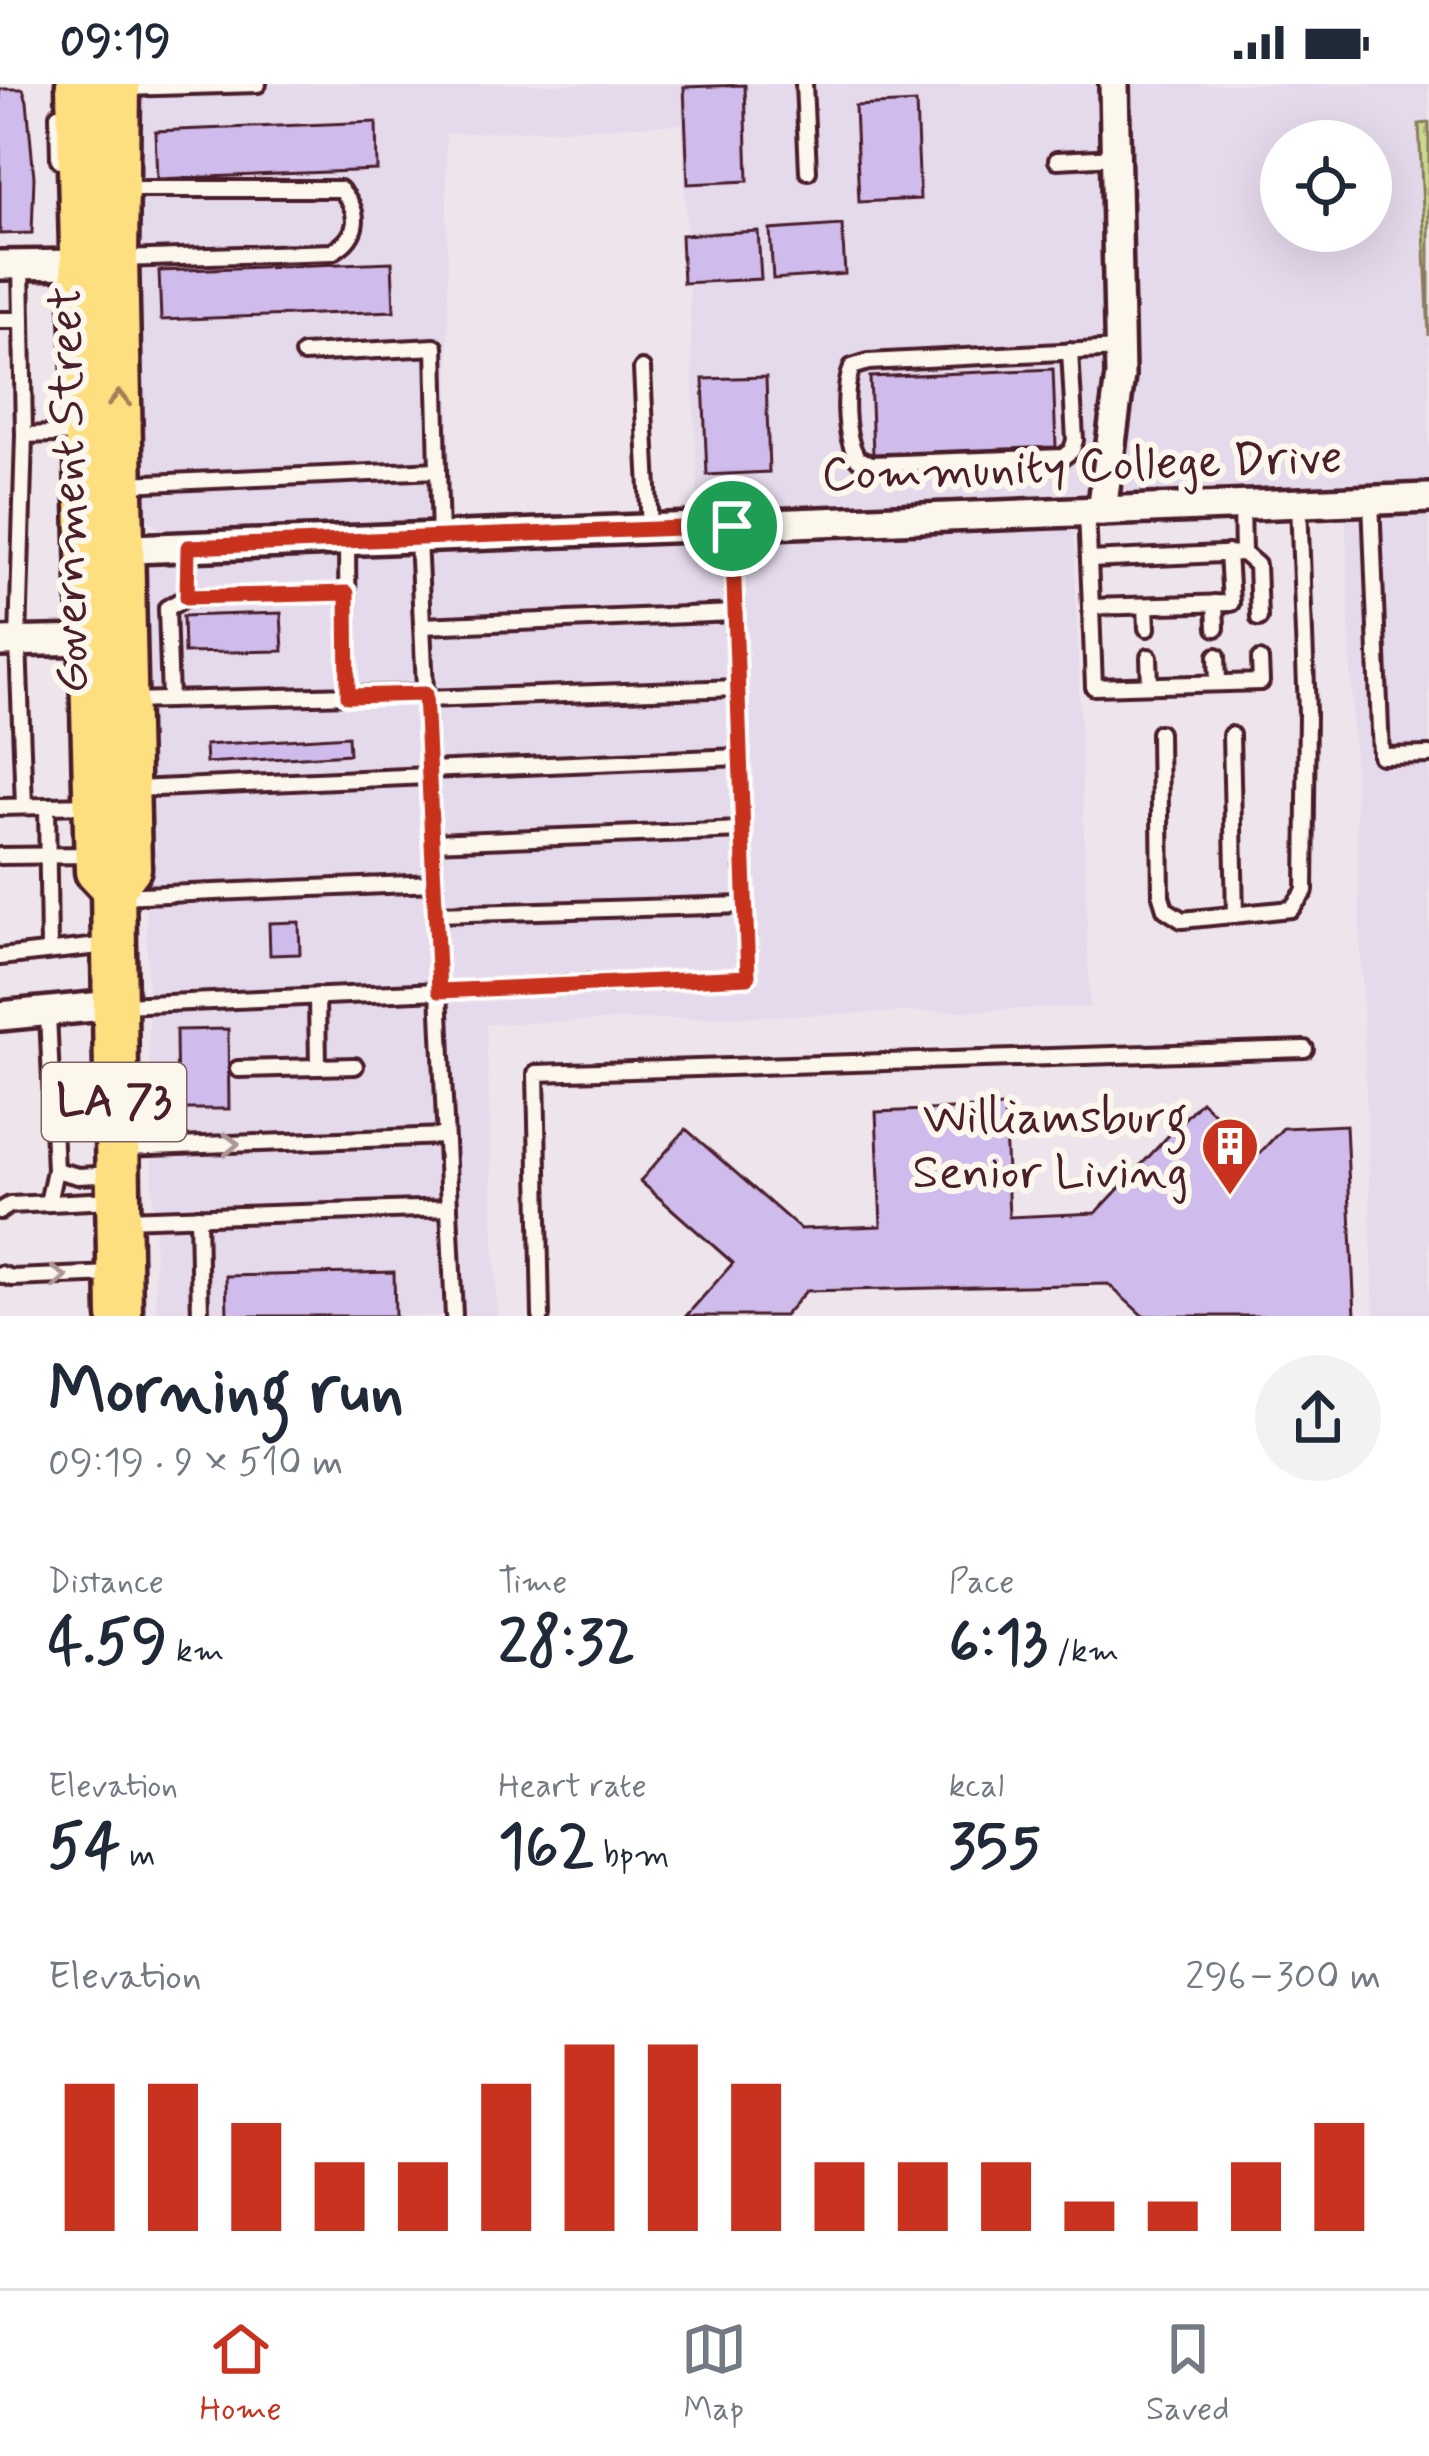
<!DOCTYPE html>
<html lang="en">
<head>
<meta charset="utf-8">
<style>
  :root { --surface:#fff; --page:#f2f2f3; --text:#1f2937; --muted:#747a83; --line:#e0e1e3; --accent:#c8321e }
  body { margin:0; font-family:Mynerve,sans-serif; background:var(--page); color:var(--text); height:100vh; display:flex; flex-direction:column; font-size:45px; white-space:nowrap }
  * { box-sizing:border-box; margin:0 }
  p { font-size:39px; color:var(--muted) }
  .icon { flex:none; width:66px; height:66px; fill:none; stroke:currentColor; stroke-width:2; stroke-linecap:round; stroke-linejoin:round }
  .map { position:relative; height:1232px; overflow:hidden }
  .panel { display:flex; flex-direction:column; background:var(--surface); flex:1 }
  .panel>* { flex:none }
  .buttons { position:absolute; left:1260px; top:36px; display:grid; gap:24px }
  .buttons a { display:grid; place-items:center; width:132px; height:132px; border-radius:50%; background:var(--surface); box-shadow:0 12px 48px #0002; font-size:60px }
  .pin { position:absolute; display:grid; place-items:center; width:102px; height:102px; color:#fff; margin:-51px; border:6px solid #fff; border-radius:50%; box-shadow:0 3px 12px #0007 }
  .round { display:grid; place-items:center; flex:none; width:126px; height:126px; border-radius:63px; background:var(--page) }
  .summary { display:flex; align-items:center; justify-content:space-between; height:204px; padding:0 48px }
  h1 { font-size:66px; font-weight:700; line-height:90px }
  .figures { display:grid; grid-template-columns:repeat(3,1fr); gap:18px; height:204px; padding:12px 48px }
  .figures div { display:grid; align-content:center }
  .figures b { font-size:60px; font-weight:700 }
  .figures small { font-size:33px; font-weight:400 }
  .figures p { font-size:33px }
  .chart { height:336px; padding:24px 48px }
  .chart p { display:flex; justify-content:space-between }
  .chart svg { width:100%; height:216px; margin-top:12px; stroke:var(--accent); stroke-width:6 }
  .status { display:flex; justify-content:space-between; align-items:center; height:84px; padding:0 60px; background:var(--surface); direction:ltr }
  .status svg { height:33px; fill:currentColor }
  .tab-bar { display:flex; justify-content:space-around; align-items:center; height:168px; border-top:3px solid var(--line); background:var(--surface); font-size:33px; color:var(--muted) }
  .tab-bar a { display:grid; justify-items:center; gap:6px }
  .tab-bar .selected { color:var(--accent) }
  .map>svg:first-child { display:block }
</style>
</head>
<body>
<div class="status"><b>09:19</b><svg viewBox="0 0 49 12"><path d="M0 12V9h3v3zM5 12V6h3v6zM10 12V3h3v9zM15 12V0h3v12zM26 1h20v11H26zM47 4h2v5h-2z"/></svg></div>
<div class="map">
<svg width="1429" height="1232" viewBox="0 0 1429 1232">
  <defs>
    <pattern id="grass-tufts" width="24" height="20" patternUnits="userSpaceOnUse" patternTransform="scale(3)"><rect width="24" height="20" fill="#cad98d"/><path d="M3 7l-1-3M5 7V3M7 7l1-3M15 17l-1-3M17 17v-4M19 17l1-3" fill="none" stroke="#afba7a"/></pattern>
  </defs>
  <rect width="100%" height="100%" fill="#eee5ec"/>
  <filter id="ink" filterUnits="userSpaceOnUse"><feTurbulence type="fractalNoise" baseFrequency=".00833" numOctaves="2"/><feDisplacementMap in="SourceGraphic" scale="24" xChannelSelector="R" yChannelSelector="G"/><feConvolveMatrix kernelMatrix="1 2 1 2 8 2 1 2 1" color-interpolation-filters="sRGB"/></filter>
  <g filter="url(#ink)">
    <path fill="#e5d9ec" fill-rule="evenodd" d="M133,0H1429V1232H1374L1345,418L1073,429L1090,923L486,940L497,1232H156L138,505L152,464L699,443L682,40L446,50L451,435L160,445L133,422ZM1281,57H1371V147H1281Z"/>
    <path fill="url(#grass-tufts)" stroke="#8a7c5c" stroke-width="3" d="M1429,39V252L1419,40Z"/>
    <g fill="#cfbcec" stroke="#4a1f2b" stroke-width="3">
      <path d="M745,1L748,97L688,100L684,3Z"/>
      <path d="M0,5H23L27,17L34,93L32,149L0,150Z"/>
      <path d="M916,19L920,115L859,118L855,22Z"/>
      <path d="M376,38L377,86L157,95L155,47Z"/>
      <path d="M842,141L845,190L773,195L770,146Z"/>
      <path d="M758,147L761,195L683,199L681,151Z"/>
      <path d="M392,178L394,227L161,236L159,187Z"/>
      <path d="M1053,285L1056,363L873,370L870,293Z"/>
      <path d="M766,293L769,388L707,391L703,295Z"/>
      <path d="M281,529L283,567L184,569L183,532Z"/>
      <path d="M348,652L349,670L206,679L205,661Z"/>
      <path d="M299,838L300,870L270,871L269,839Z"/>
      <path d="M228,945L229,1025H177L176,946Z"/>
      <path d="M1201,1017L1258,1071L1283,1044L1346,1041L1355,1232H1143L1108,1200L806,1207L784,1232H686L733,1179L640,1097L686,1045L800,1145L881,1142L876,1028L1004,1023L1009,1133L1096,1129Z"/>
      <path d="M394,1188L395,1232H227L226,1192Z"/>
    </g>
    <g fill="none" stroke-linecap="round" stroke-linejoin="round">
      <defs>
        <g id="lane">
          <path d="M804,0L808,87"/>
          <path d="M123,4L258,0"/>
          <path d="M58,31L59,75L64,79H75"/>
          <path d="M1057,76L1116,73"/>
          <path d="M121,175L332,168C360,152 362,128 340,105H124"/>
          <path d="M21,180L24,351L18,558L24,722"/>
          <path d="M0,236H22"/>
          <path d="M1070,267L1075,356L1072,366L1063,373L872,380L858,375C844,353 843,307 852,283L868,278L1119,265"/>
          <path d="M303,270L435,263L438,386"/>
          <path d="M642,285L650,445"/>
          <path d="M24,351L83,349"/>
          <path d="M126,400L438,386L440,453"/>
          <path d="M1371,416L1381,672L1429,671"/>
          <path d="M1087,427L1089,476L1243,469L1242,421"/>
          <path d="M418,454L439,907L748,893L732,442"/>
          <path d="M347,457L348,612"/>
          <path d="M1243,469L1257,481L1259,534"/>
          <path d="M1089,476L1091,523L1231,519L1228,469"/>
          <path d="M187,513L188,463"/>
          <path d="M1215,519L1216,544"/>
          <path d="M1146,522L1147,544"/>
          <path d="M1091,523L1094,603L1261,598L1260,576"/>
          <path d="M422,542L735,529"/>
          <path d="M1217,572L1218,599"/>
          <path d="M1149,573L1150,601"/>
          <path d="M425,615L738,604"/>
          <path d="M170,616L167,524L187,513L347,509"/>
          <path d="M130,617L425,609"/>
          <path d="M1159,649L1161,812L1165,825L1182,836L1291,825L1305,807L1307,629L1299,419"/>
          <path d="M1231,651L1235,831"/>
          <path d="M428,686L740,673"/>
          <path d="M134,705L428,692"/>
          <path d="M47,722L49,865"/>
          <path d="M0,723L91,721"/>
          <path d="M432,758L743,746"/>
          <path d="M0,772L92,771"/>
          <path d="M118,812L434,799"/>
          <path d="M435,830L745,821"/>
          <path d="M0,873L108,861"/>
          <path d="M317,912L318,983"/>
          <path d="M122,921L439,907L454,1232"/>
          <path d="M48,930L55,1086L48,1119"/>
          <path d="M238,985L355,982"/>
          <path d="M125,1064L445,1052"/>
          <path d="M55,1086L78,1092L115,1090"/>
          <path d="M0,1127L10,1121L111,1116"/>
          <path d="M198,1132L200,1232"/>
          <path d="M124,1135L449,1124"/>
          <path d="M0,1190L12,1194L114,1190"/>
          <path d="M541,1232L536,989L1305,965"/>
        </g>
        <g id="street">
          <path d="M0,181L83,180"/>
          <path d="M1102,427L1120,292L1114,0"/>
          <path d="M107,466L1429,414"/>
          <path d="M0,558L92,556"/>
          <path d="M0,932L113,921"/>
        </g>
        <g id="primary">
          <path d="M78,0L97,787L113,804"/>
          <path d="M118,0L116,175L129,784L113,804L120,1232"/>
        </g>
      </defs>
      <use href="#lane" stroke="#4a1f2b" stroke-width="22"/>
      <use href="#street" stroke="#4a1f2b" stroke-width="36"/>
      <use href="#primary" stroke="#4a1f2b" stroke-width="51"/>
      <use href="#lane" stroke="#fbf7ec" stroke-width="14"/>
      <use href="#street" stroke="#fbf7ec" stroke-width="27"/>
      <use href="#primary" stroke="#fedf80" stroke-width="42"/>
    </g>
    <defs><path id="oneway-chevron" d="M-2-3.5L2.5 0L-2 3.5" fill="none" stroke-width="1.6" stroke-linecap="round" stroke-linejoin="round" transform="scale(3)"/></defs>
    <use stroke="#a47f56" href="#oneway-chevron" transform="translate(119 315) rotate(-91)"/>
    <g stroke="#ab9695">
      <use href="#oneway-chevron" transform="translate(231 1060) rotate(-2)"/>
      <use href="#oneway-chevron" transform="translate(59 1193) rotate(-3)"/>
    </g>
  </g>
  <g fill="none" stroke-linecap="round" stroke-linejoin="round" filter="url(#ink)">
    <defs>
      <path id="route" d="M732,442L748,893L439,907L425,610L348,612L347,509L187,513L188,463Z"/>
    </defs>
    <use href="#route" stroke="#fff" stroke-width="24"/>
    <use href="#route" stroke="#c8321e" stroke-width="15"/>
  </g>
  <defs>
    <symbol id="building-pin" viewBox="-11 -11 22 30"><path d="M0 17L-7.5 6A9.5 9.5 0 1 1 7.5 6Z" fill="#c8321e" stroke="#fbf7ec"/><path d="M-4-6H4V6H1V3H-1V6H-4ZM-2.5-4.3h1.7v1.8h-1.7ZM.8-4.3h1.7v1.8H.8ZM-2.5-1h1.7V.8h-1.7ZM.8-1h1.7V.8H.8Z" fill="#fff"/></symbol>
  </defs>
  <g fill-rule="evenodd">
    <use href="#building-pin" x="1197" y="1029" width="66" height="90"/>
  </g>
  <g text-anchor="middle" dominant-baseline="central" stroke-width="12" stroke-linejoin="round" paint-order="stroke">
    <rect fill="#fbf7ec" stroke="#7f6065" stroke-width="3" x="42" y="979" width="144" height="78" rx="9"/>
    <g font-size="45" font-weight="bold" fill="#4a1f2b">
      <text x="114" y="1018">LA 73</text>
    </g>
    <g font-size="48" fill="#4a1f2b" stroke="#fbf7ec">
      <text transform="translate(1082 383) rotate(-2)">Community College Drive</text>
      <text transform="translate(70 406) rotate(-91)">Government Street</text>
    </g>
    <g font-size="48" fill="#4a1f2b" stroke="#fbf7ec" text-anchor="end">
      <text x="1188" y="1034">Williamsburg<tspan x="1188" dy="55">Senior Living</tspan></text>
    </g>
  </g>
</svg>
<div class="buttons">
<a><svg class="icon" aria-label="locate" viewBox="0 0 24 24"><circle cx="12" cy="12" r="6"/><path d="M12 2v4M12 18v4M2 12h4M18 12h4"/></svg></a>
</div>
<div class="pin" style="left:732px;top:442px;background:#1e9e55"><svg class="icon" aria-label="arrive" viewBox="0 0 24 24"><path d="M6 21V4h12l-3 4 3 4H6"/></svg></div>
</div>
<section class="panel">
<div class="summary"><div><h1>Morning run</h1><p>09:19 · 9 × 510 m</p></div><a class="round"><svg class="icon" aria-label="share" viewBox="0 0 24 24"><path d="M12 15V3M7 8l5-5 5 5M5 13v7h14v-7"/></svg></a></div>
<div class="figures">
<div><p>Distance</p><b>4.59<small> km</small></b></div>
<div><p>Time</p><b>28:32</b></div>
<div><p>Pace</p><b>6:13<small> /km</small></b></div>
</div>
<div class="figures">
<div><p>Elevation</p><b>54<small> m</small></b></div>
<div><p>Heart rate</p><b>162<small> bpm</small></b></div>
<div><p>kcal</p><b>355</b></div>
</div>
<div class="chart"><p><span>Elevation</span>296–300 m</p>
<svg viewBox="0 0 160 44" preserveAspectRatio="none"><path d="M5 44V14M15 44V14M25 44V22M35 44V30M45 44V30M55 44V14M65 44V6M75 44V6M85 44V14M95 44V30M105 44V30M115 44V30M125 44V38M135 44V38M145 44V30M155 44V22"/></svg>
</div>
</section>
<nav class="tab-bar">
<a class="selected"><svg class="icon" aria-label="home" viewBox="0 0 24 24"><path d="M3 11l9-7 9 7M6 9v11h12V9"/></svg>Home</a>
<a><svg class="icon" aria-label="map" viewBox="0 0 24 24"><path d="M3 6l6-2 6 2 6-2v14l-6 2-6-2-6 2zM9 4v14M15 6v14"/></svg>Map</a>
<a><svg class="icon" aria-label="saved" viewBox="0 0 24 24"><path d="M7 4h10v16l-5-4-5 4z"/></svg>Saved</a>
</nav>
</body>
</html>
